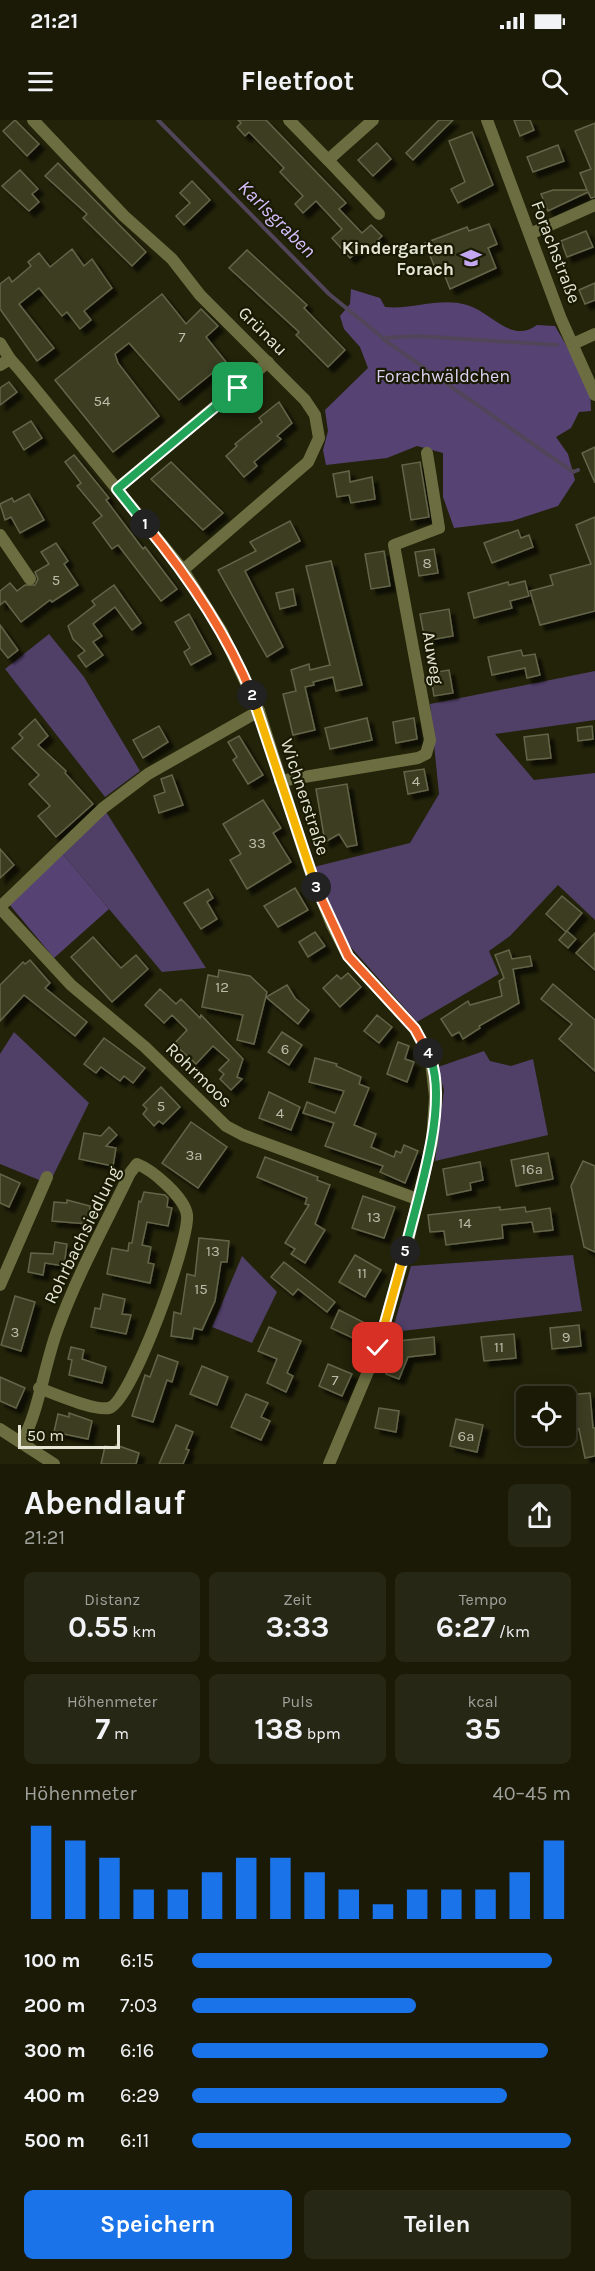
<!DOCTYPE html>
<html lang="de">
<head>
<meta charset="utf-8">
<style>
  :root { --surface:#1a1a07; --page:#272715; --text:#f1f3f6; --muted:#9fa19b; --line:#383828; --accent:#1a73e8 }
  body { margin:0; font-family:Karla,sans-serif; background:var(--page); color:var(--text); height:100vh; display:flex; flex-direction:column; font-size:22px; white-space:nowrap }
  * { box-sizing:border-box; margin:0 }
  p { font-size:20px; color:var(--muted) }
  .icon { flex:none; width:33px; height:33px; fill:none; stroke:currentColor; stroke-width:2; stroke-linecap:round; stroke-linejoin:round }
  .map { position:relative; height:1344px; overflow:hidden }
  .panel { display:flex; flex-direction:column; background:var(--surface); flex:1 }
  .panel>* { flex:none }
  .fabs { position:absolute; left:516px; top:1266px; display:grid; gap:12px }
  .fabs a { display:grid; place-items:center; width:60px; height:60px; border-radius:9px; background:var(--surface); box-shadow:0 3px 15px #0003,0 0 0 2px var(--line); font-size:30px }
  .scale { position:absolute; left:18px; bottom:15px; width:102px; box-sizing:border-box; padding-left:6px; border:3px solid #e5e6d6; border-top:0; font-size:16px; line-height:21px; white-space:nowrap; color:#e5e6d6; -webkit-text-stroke:4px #191a02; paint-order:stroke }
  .pin { position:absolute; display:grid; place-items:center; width:51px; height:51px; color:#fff; margin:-26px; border-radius:12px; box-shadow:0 3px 9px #0006 }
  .km { position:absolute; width:30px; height:30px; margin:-15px; border-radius:50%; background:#222; color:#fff; font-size:16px; line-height:30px; text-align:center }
  .round { display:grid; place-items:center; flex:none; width:63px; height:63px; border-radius:9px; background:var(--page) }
  .headline { display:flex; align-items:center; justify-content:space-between; height:102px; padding:0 24px }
  h1 { font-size:33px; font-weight:700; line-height:45px }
  .metrics { display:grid; grid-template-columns:repeat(3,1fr); gap:9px; height:102px; padding:6px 24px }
  .metrics div { display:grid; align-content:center; border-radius:9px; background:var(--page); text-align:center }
  .metrics b { font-size:30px; font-weight:700 }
  .metrics small { font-size:16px; font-weight:400 }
  .metrics p { font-size:16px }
  .chart { height:168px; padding:12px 24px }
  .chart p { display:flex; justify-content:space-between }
  .chart svg { width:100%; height:108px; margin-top:6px; stroke:var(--accent); stroke-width:6 }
  .button { display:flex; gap:12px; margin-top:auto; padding:12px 24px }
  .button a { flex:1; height:69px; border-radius:9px; background:var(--accent); color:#fff; font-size:24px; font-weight:700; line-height:69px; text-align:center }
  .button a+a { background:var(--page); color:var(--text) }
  ul { padding:0 24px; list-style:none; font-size:20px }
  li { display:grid; grid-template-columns:96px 72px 1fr; align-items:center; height:45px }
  li i { height:15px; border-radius:8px; background:var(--accent) }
  .status { display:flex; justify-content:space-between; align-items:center; height:42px; padding:0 30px; background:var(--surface); direction:ltr }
  .status svg { height:16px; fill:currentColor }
  header { display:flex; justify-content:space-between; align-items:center; height:78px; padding:0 24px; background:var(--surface); font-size:27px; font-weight:700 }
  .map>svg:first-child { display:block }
</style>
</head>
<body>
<div class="status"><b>21:21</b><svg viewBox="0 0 49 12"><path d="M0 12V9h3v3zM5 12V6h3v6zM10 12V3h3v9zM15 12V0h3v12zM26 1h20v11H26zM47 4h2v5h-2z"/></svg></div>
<header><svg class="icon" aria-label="menu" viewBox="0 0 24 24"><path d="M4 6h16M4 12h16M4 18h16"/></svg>Fleetfoot<svg class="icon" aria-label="search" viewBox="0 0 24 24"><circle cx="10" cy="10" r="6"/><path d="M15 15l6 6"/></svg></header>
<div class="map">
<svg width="595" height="1344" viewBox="0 0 595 1344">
  <defs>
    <filter id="shadow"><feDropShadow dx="5.5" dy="5.5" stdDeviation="1.5" flood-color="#0009"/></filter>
  </defs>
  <rect width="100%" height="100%" fill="#222309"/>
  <g fill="#503f67">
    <path d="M49,514L84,557L140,651L105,677L5,549Z"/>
    <path d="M595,551V600L495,614L534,660L595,653V800L558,765L510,816L489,831L499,854L417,902L348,824L314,747L410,723L439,674L430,584Z"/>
    <path d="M106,692L206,848L162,852L62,733Z"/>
    <path d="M14,912L89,983L49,1064L0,1044V934Z"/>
    <path d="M484,931L490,941L511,946L533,939L548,1015L435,1041L444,970L438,947Z"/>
    <path d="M573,1135L582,1191L392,1212L411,1146Z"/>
    <path d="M242,1136L277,1172L252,1223L212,1207Z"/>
  </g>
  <g fill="#574274">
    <path d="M351,169L380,178L385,187C413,190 439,177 467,185C493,193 511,224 537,205L555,206L590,266L591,291L579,292L571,308L556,317L568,334L575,360L558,386L512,401L454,408L443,377V333L417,326L387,338L326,345L323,330L328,311L325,290L368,248L360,227L344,209L340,196L350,184Z"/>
    <path d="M62,733L109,789L54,838L9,784Z"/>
  </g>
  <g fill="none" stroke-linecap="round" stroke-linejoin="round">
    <g stroke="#51455a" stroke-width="4">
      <path d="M158,0L329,174L383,218L417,216L557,225"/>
      <path d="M383,219L573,352L578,350"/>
    </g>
  </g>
  <g fill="#3c3e23" stroke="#636548" stroke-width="1.5" filter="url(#shadow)">
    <path d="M15,0L39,24L27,36L3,11Z"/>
    <path d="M238,0H266L346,83L339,89L362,113L371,105L382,116L370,128L366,124L350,138L332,118L342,109L316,81L303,93L295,84L303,76L280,52L284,48L249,12L245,16L237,7L241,3Z"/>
    <path d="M439,0H453L413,40L406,33Z"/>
    <path d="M514,0H530L534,10L520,16Z"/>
    <path d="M595,3V77L591,78L588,72L548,91L541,74L553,70H587L580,53L591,49L575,11Z"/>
    <path d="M472,12L493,65L458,83L451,69L465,62L449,21Z"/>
    <path d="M377,23L391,39L373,56L358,40Z"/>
    <path d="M558,25L564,41L533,52L527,37Z"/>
    <path d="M58,43L146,132L132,146L83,98L87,94L45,56Z"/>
    <path d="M20,50L38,69L32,74L39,82L29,91L2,66Z"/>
    <path d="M192,61L210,80L184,105L176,96L190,83L180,73Z"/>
    <path d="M489,104L497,124L488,128L496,148L450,169L441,146L435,148L425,123L467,107L469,111Z"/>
    <path d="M586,111L593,127L567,137L561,121Z"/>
    <path d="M72,129L84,146L92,139L112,168L84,191L91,200L80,209L67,192L62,196L39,168L19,184L54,228L37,241L0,189V164L9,157L12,162L31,146L28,142L39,133L50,147Z"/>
    <path d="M247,130L307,185L304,188L345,230L328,247L296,215L299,212L229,148Z"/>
    <path d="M595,163V180L585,184L579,170Z"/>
    <path d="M162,174L186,204L201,189L218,206L206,217L226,242L179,280L129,223L115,234L118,243L159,296L113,332L55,260Z"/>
    <path d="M9,262L17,272L0,285V268Z"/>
    <path d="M279,282L292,303L277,316L281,319L254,342L257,346L244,357L226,336L237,326L235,324L262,302L259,298Z"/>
    <path d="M31,301L42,318L24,330L13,312Z"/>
    <path d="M595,327V363L582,333Z"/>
    <path d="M74,335L109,378L106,380L143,429L145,427L177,469L161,481L118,425L112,429L93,403L102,396L77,366L81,363L65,342Z"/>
    <path d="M171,342L223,393L203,410L151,359Z"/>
    <path d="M420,342L429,397L411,400L402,345Z"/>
    <path d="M349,351L350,362L372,357L375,379L351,383L349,375L337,377L333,354Z"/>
    <path d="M29,374L44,400L20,413L11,397L5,400L0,384L12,378L14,382Z"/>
    <path d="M595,397V491L540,505L530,471L553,465L550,455L591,444L576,405Z"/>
    <path d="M290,401L300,421L245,451L283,527L267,537L218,450L256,431L250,422Z"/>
    <path d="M518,410L521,418L529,415L533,427L492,443L484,423Z"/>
    <path d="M56,423L68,441L64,444L78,465L52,482L50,480L21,502L5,481L0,485V471L10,463L17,471L25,465H35L38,459L35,452L49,444L41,432Z"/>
    <path d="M434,429L438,453L419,456L415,432Z"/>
    <path d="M384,431L390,466L371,469L365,434Z"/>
    <path d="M331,441L362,565L336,571L333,557L313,562L314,565L305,567L315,610L293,615L283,574L296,571L291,550L309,544L310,550L330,545L306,446Z"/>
    <path d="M525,461L529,476L510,481L512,488L474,498L468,473L508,462L509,465Z"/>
    <path d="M114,465L141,503L132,510L115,487L93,504L102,516L93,522L103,535L86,547L78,536L85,531L73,519L68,506L95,485L92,481Z"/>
    <path d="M293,469L296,485L280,489L276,473Z"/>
    <path d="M449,489L453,516L425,521L420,494Z"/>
    <path d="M189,494L211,534L191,545L184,532L190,528L175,502Z"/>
    <path d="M0,505L18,530L8,538L0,528Z"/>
    <path d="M521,530L523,536L535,534L540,555L527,558L525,548L492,555L488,537Z"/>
    <path d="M449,550L453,573L434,576L430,553Z"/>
    <path d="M367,598L372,620L330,629L325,608Z"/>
    <path d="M414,598L417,619L396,623L393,602Z"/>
    <path d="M35,599L48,616L38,625L66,651L65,653L93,684L56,717L38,696L50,686L29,664L39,655L12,628L23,618L19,614Z"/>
    <path d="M159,606L168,622L143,638L133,620Z"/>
    <path d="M592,606L593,619L578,621L577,608Z"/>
    <path d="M548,614L551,638L527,640L524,617Z"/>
    <path d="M239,616L263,655L248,664L233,640L237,637L228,622Z"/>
    <path d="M424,649L428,670L408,674L404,652Z"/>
    <path d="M172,655L183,685L159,693L154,676L165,672L161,659Z"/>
    <path d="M347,664L357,725L347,727L339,714L325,722L316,669Z"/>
    <path d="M263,680L281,708L273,713L291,742L247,769L230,740L241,734L223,704Z"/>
    <path d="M0,729L14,745L0,758Z"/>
    <path d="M295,768L308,790L278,807L264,786Z"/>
    <path d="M208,769L213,778L207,782L217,799L201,809L184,783Z"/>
    <path d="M562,776L582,793L566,812L546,794Z"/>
    <path d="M567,811L576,819L568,828L559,820Z"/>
    <path d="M315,812L325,826L308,837L299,822Z"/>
    <path d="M595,813V850L576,833Z"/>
    <path d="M93,817L121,848L136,835L148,849L112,882L71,837Z"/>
    <path d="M509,830L512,839L530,836L532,846L513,849L519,883L479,906L480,908L463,919L459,912L452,916L441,899L468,881L470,885L502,876L499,861L504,858L495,835Z"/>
    <path d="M30,840L50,863L45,868L87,902L75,916L24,875L0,901V865L23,842L25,844Z"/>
    <path d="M219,850L250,856L267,872L254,924L237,920L243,895L202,887L208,855L218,857Z"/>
    <path d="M348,853L361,867L340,887L323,868L337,855L341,859Z"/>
    <path d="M553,864L595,900V951L559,919L572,904L541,879Z"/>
    <path d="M287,865L295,878L309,890L298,904L266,877Z"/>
    <path d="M160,869L176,884L181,879L200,898L201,895L243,939L237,957L242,959L231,970L220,959L224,954L219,950L229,940L213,926L196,944L174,924L187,910L172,895L164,903L145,885Z"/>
    <path d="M377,895L392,907L379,923L364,911Z"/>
    <path d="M282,912L302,925L289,945L268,932Z"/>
    <path d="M104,918L145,948L133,963L124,956L120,961L101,947L96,953L84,944Z"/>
    <path d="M398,922L409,926L405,939L414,942L407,962L387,954Z"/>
    <path d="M315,938L337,944L336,946L361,957L359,964L369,968L354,1005L376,1014L371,1027L394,1037L396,1031L401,1033L404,1025L418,1031L405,1063L380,1052L383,1046L325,1026L334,1003L303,993L307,982L335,993L344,971L309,962Z"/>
    <path d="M161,967L180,987L163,1004L159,1001L154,1006L143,994L147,989L143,985Z"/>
    <path d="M269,972L300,987L291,1010L259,998Z"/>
    <path d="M191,1002L227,1027L198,1068L162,1043Z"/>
    <path d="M109,1007L117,1015L106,1026L116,1028L113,1046L79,1039L84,1013L101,1016Z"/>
    <path d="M548,1033L553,1059L516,1066L511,1040Z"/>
    <path d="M265,1037L318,1057L317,1060L330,1065L315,1104L325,1110L305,1143L291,1134L295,1129L285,1123L309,1085L305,1084L307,1078L257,1057Z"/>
    <path d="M583,1041L595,1046V1132L584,1127L571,1066Z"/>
    <path d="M480,1042L483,1060L470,1063L471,1070L447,1075L443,1049Z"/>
    <path d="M0,1054L20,1063L9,1087L0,1083Z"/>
    <path d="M144,1072L165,1075L168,1078L167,1087L172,1088L168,1106L147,1102L142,1125L151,1127L148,1143L154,1144L150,1163L107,1154L112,1128L128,1131L129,1123H132L139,1081L141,1082Z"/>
    <path d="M363,1076L395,1087L384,1118L352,1108Z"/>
    <path d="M67,1080L90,1086L88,1104L52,1101L54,1082L67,1083Z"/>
    <path d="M500,1087V1090L525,1087L526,1092L550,1088L553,1110L534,1112L532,1102L502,1105L503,1118L446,1125L444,1111L430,1112L428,1095Z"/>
    <path d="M199,1118L229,1121L227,1142H221L215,1181L202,1210L194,1208L192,1219L171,1216L174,1192L181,1194L187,1154L195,1156Z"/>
    <path d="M55,1122L67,1124L64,1146L45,1143L43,1155L28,1152L31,1133L53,1134Z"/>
    <path d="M355,1135L381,1150L365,1177L339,1162Z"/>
    <path d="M284,1142L335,1182L327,1192L298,1169L293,1175L271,1157Z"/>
    <path d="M103,1174L125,1179L122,1194L131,1195L126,1214L91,1207L95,1188L100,1189Z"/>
    <path d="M15,1176L35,1182L21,1231L1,1225Z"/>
    <path d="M339,1190L363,1202L355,1219L331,1208Z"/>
    <path d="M579,1205L581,1226L552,1229L550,1208Z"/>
    <path d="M269,1207L301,1221L287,1253L293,1256L286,1272L267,1263L277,1239L258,1231Z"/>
    <path d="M514,1214L516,1238L484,1241L481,1217Z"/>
    <path d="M434,1217L435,1234L408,1237L399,1259L386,1254L393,1237L399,1239L398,1221Z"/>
    <path d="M71,1227L84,1230L82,1239L106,1247L102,1263L69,1255L72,1240L68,1239Z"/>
    <path d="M158,1235L178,1242L172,1262L167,1260L153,1302L132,1296L145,1255L150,1257Z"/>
    <path d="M328,1244L352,1254L342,1276L319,1266Z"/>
    <path d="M202,1246L228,1257L217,1285L190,1274Z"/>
    <path d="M0,1257L25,1268L16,1288L0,1281Z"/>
    <path d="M590,1273L593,1308H595V1336L585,1338L579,1309L574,1310L572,1294H566V1275Z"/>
    <path d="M246,1274L268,1283L261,1297L270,1301L261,1320L231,1307Z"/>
    <path d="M379,1288L399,1291L396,1312L375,1308Z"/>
    <path d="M69,1293L92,1301L88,1319L54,1312L58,1294L69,1297Z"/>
    <path d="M456,1299L483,1305L477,1332L450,1326Z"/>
    <path d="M176,1305L193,1312L186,1329L189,1330L183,1344H159Z"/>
    <path d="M116,1325L139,1333L136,1344H101L105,1326L116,1328Z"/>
  </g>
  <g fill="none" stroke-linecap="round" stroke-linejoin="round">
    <g stroke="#6c6e41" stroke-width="12">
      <path d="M33,0L124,96L172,139L200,175L305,280L315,295L319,318L308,342L183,450"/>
      <path d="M289,0L328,40L373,0"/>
      <path d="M487,0L561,199L595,275"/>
      <path d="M328,40L379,94"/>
      <path d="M530,114L595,85"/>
      <path d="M0,223L10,239"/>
      <path d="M573,224L595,214"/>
      <path d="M0,245L10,239L19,249L183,450L222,512L259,591L309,748L332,805L348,836L415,909L431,941L435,977L432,1022L405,1133L378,1228L329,1344"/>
      <path d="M117,369L268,242"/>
      <path d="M0,415L30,459"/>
      <path d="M280,661L418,638L426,634L430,620L394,425L439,408L427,333"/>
      <path d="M0,787L103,688L148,654L259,591"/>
      <path d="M0,788L71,865L145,927L226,1006L243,1015L417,1079"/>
      <path d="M0,1165L47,1057"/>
      <path d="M0,1309L54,1344"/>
      <path d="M22,1322C40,1288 44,1245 58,1208C77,1155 105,1105 130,1053L137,1044C153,1050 185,1078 187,1095C190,1121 131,1282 109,1288C94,1291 55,1274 39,1268"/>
    </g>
  </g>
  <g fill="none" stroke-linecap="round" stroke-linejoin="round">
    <defs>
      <path id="split-1" d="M145,404L117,369L238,268"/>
      <path id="split-2" d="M145,404C188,456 226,512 252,575"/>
      <path id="split-3" d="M252,575L316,767"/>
      <path id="split-4" d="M316,767L348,836L415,909L428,933"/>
      <path id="split-5" d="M405,1131C416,1081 452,980 428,933"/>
      <path id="split-6" d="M378,1228L405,1131"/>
    </defs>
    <use href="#split-1" stroke="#fff" stroke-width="12"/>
    <use href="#split-2" stroke="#fff" stroke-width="12"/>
    <use href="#split-3" stroke="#fff" stroke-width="12"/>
    <use href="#split-4" stroke="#fff" stroke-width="12"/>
    <use href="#split-5" stroke="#fff" stroke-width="12"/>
    <use href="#split-6" stroke="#fff" stroke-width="12"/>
    <use href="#split-1" stroke="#22a559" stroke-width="8"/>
    <use href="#split-2" stroke="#f0652b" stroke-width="8"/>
    <use href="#split-3" stroke="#f5b400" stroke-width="8"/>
    <use href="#split-4" stroke="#f0652b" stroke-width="8"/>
    <use href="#split-5" stroke="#22a559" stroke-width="8"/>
    <use href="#split-6" stroke="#f5b400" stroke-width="8"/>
  </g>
  <defs>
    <symbol id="school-bare" viewBox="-9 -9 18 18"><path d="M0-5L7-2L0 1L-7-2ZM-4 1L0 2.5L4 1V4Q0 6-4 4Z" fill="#c4a7f1" stroke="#191a02" stroke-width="2.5" paint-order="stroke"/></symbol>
  </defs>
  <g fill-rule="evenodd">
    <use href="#school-bare" x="456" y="123" width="30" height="30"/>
  </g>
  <g text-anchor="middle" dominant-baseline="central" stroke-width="4.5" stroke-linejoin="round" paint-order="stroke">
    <g font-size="15" fill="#bbbca9">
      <text x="182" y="217">7</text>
      <text x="102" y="281">54</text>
      <text x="427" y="443">8</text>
      <text x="56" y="460">5</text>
      <text x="416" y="661">4</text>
      <text x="257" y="723">33</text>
      <text x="222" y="867">12</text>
      <text x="285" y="929">6</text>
      <text x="161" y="986">5</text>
      <text x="280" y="993">4</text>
      <text x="194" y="1035">3a</text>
      <text x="532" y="1049">16a</text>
      <text x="374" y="1097">13</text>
      <text x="465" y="1103">14</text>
      <text x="213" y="1131">13</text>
      <text x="362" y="1153">11</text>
      <text x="201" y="1169">15</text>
      <text x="15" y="1212">3</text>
      <text x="566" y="1217">9</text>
      <text x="499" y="1227">11</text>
      <text x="335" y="1260">7</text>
      <text x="466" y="1316">6a</text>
    </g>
    <g font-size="18" font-weight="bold" fill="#e5e6d6" stroke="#191a02" text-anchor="end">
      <text x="454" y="128">Kindergarten<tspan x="454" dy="21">Forach</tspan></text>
    </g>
    <g font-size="18" fill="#e5e6d6" stroke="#191a02">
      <text transform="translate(556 132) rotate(69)">Forachstraße</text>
      <text transform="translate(263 211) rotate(45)">Grünau</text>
      <text transform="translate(433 538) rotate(80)">Auweg</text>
      <text transform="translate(305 677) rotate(72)">Wichnerstraße</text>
      <text transform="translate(199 955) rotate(44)">Rohrmoos</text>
      <text transform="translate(82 1115) rotate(-64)">Rohrbachsiedlung</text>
    </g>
    <g font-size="18" fill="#dfd3f3" stroke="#191a02">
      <text x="443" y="256">Forachwäldchen</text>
    </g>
    <g font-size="20" font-style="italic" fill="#d6befe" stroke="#191a02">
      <text transform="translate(277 99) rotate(45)">Karlsgraben</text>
    </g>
  </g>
</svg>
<div class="fabs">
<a><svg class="icon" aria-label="locate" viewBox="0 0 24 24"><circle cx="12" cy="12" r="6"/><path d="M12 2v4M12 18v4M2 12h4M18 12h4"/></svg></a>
</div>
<div class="scale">50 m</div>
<div class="pin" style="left:238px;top:268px;background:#1e9e55"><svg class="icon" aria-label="arrive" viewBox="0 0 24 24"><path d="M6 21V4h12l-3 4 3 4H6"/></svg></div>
<div class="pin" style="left:378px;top:1228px;background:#d93025"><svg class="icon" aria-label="check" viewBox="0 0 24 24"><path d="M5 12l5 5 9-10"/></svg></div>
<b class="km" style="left:145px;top:404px">1</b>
<b class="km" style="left:252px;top:575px">2</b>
<b class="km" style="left:316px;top:767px">3</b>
<b class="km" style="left:428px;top:933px">4</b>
<b class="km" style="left:405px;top:1131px">5</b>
</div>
<section class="panel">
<div class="headline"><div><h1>Abendlauf</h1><p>21:21</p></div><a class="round"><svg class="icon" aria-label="share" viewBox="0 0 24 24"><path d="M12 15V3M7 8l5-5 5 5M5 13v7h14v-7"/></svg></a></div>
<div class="metrics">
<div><p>Distanz</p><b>0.55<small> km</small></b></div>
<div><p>Zeit</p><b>3:33</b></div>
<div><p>Tempo</p><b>6:27<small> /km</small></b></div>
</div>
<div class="metrics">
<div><p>Höhenmeter</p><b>7<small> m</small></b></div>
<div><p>Puls</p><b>138<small> bpm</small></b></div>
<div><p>kcal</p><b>35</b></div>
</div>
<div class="chart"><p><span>Höhenmeter</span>40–45 m</p>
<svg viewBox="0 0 160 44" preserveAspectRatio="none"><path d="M5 44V6M15 44V12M25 44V19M35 44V32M45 44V32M55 44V25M65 44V19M75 44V19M85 44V25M95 44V32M105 44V38M115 44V32M125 44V32M135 44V32M145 44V25M155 44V12"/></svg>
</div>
<ul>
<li><b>100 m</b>6:15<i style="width:95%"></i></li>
<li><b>200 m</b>7:03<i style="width:59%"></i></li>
<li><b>300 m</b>6:16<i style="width:94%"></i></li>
<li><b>400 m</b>6:29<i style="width:83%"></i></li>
<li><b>500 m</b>6:11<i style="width:100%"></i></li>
</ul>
<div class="button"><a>Speichern</a><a>Teilen</a></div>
</section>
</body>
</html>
